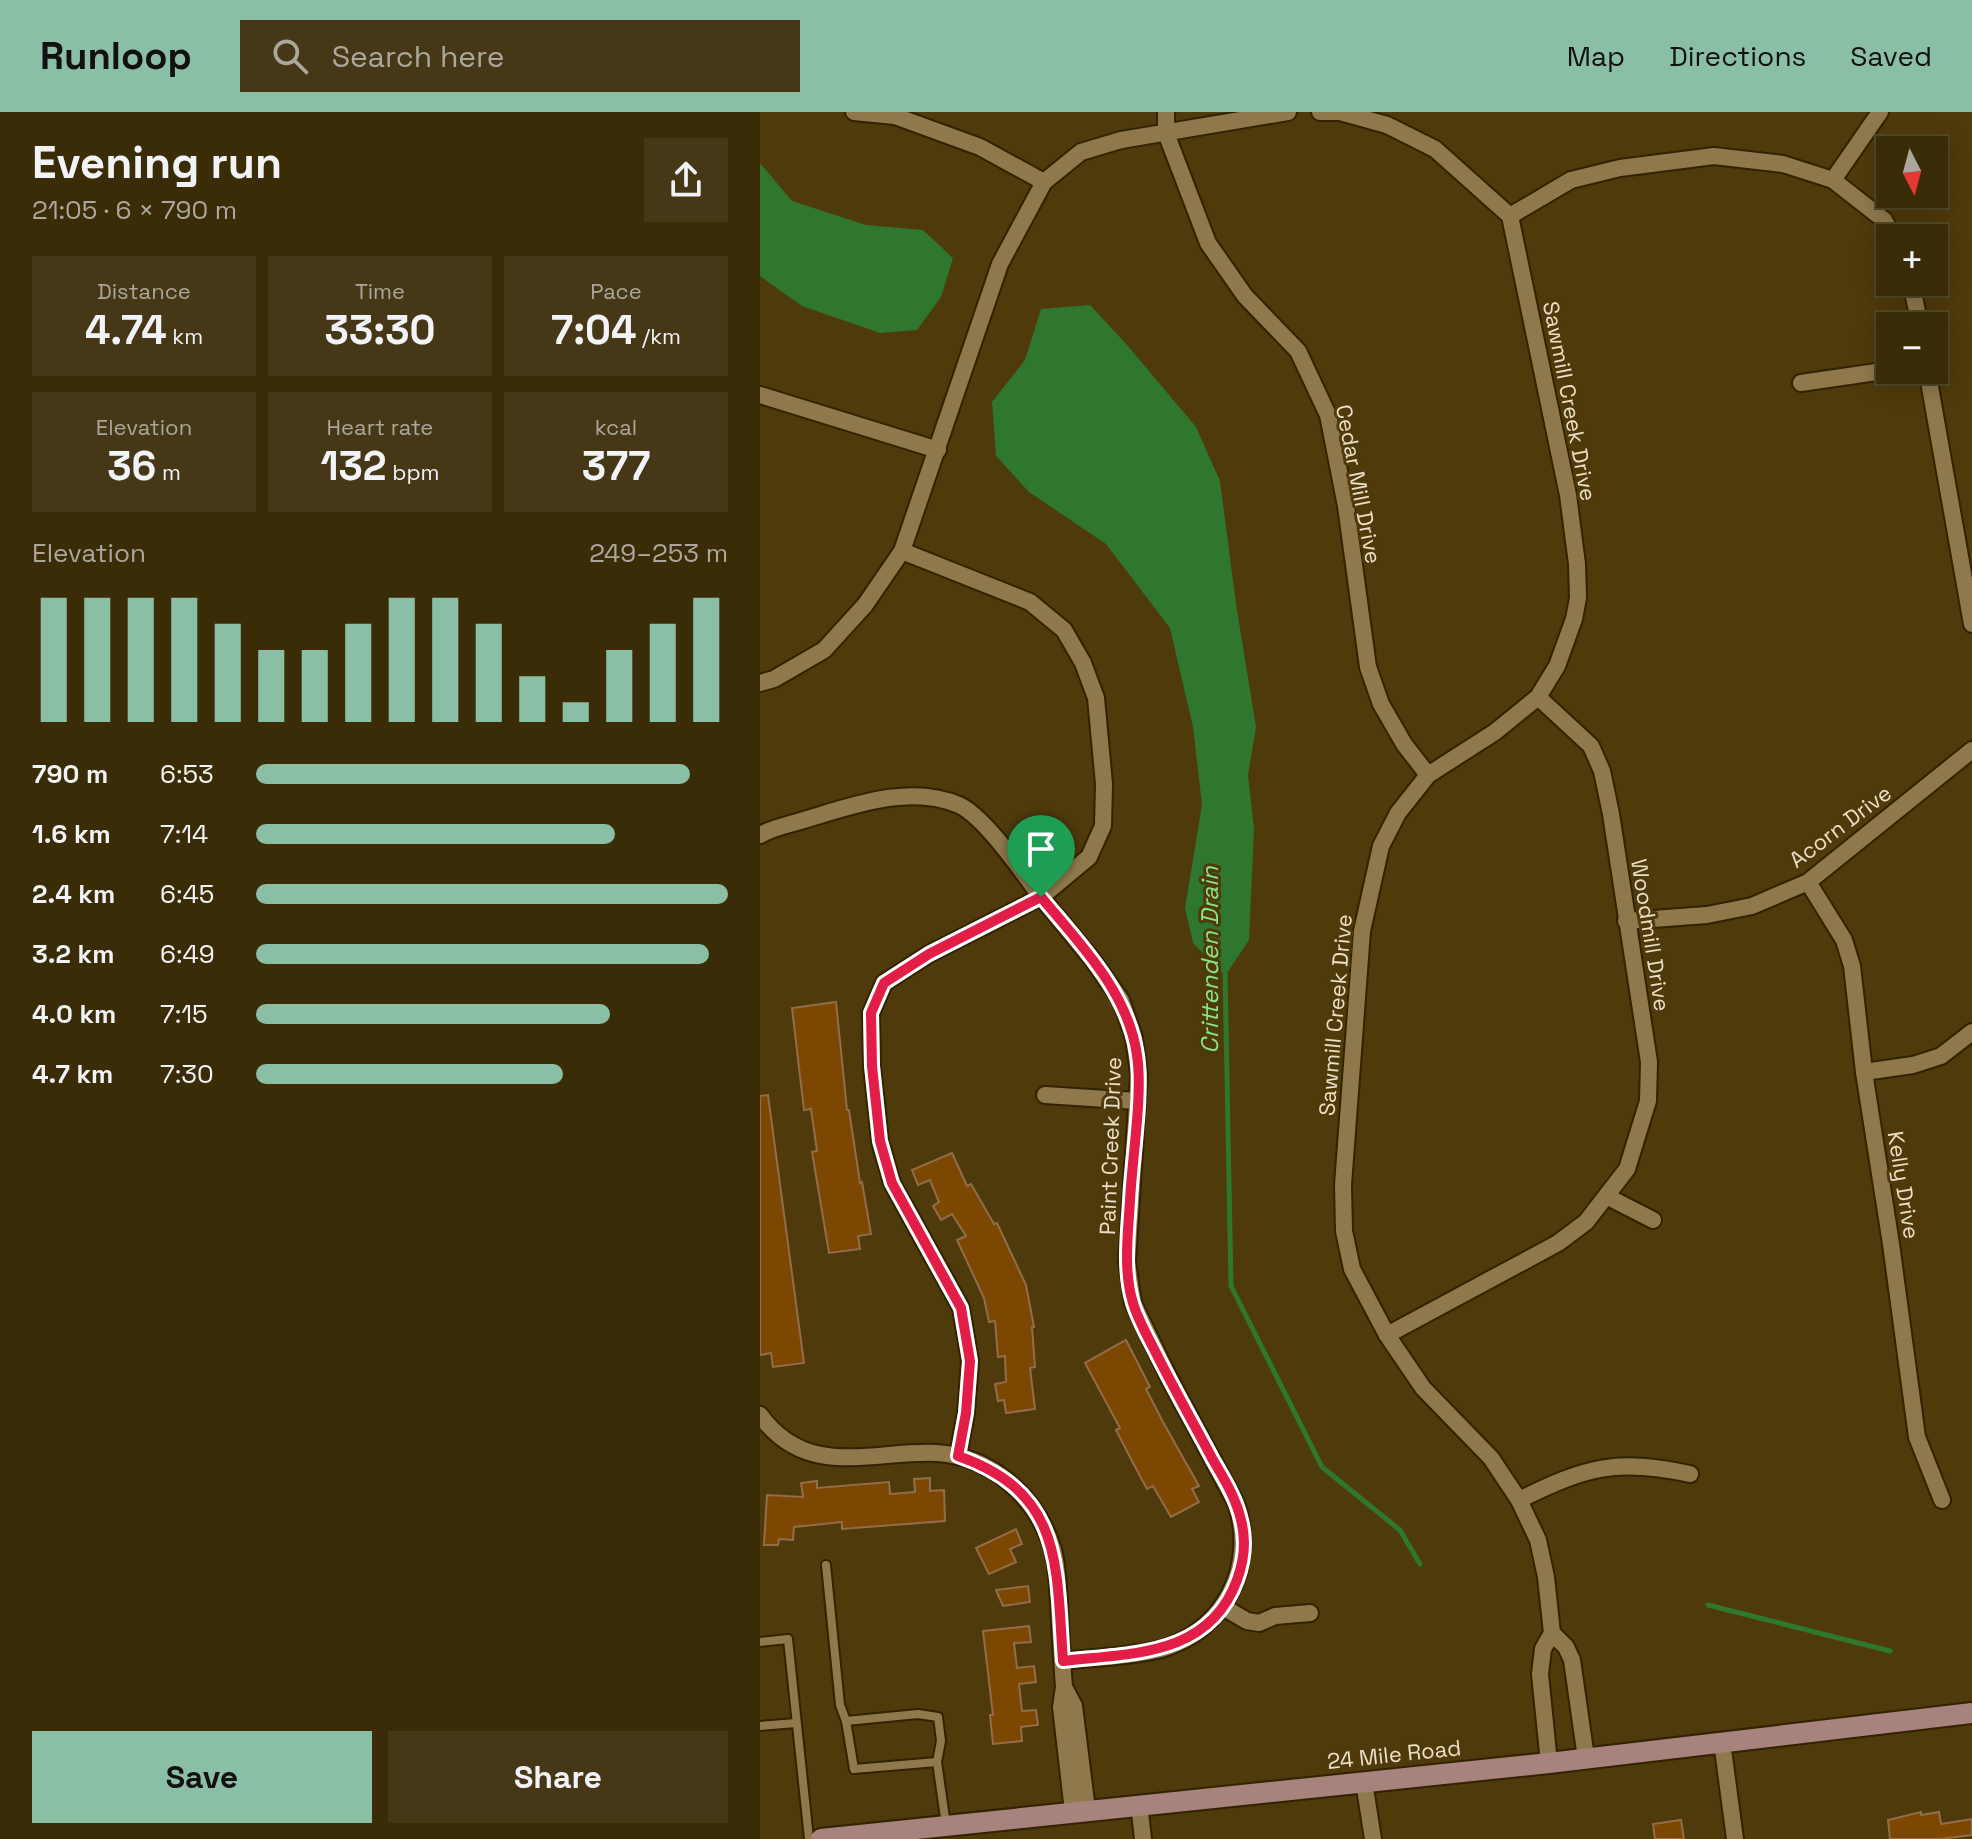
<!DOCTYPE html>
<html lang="en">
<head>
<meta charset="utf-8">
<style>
  :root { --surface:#3b2c08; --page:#463816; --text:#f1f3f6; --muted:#aca79c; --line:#544829; --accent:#8abfa5 }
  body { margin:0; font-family:"Space Grotesk",sans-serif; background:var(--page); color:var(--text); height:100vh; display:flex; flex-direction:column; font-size:30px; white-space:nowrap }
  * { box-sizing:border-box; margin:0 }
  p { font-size:26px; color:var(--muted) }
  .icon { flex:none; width:44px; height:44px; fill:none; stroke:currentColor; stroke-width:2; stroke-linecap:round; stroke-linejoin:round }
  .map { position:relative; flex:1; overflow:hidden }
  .side { display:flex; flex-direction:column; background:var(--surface); width:760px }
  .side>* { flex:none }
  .needle { width:52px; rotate:174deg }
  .controls { position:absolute; left:1116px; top:24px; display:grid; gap:16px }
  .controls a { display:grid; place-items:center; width:72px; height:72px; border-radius:0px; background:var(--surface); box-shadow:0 4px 20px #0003,0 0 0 2px var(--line); font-size:40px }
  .pin { position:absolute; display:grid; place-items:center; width:68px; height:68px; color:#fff; margin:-82px -34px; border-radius:50% 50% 50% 0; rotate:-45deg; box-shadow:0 0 8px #0007 }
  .pin .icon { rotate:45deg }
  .round { display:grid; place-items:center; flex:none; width:84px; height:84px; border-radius:0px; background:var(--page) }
  .headline { display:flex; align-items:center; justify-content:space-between; height:136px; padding:0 32px }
  h1 { font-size:44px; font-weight:600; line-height:60px }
  .stats { display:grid; grid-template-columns:repeat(3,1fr); gap:12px; height:136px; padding:8px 32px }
  .stats div { display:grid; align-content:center; border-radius:0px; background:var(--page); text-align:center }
  .stats b { font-size:40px; font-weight:600 }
  .stats small { font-size:22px; font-weight:400 }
  .stats p { font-size:22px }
  .chart { height:224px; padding:16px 32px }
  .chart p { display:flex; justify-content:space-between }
  .chart svg { width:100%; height:144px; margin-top:8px; stroke:var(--accent); stroke-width:6 }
  .primary-button { display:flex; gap:16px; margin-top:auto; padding:16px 32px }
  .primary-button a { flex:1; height:92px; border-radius:0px; background:var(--accent); color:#111; font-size:32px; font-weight:600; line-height:92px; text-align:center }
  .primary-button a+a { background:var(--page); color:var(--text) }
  ul { padding:0 32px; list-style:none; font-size:26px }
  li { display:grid; grid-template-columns:128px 96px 1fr; align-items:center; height:60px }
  li i { height:20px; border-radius:10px; background:var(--accent) }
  header { display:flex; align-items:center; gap:48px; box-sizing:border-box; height:112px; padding:0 40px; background:var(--accent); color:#111 }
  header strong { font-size:38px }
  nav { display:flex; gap:44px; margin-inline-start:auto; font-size:28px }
  .search { width:560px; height:72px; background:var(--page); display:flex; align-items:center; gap:20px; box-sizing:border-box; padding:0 28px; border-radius:0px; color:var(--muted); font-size:30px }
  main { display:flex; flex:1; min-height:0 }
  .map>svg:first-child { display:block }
</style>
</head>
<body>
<header>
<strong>Runloop</strong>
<div class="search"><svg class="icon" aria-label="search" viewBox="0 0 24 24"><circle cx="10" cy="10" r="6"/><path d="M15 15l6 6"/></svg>Search here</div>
<nav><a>Map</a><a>Directions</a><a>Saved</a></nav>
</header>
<main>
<section class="side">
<div class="headline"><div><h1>Evening run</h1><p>21:05 · 6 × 790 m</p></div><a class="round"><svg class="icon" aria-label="share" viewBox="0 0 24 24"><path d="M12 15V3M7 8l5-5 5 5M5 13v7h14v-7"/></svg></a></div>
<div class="stats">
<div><p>Distance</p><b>4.74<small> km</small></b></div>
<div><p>Time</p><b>33:30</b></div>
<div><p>Pace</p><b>7:04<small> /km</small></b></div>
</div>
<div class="stats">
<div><p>Elevation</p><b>36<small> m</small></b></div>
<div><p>Heart rate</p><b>132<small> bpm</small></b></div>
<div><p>kcal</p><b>377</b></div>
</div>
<div class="chart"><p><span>Elevation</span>249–253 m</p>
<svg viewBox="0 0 160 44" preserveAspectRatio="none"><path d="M5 44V6M15 44V6M25 44V6M35 44V6M45 44V14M55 44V22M65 44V22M75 44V14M85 44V6M95 44V6M105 44V14M115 44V30M125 44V38M135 44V22M145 44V14M155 44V6"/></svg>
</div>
<ul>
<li><b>790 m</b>6:53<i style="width:92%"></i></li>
<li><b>1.6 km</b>7:14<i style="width:76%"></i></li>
<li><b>2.4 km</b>6:45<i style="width:100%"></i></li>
<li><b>3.2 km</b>6:49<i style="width:96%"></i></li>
<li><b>4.0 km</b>7:15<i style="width:75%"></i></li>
<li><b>4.7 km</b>7:30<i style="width:65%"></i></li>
</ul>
<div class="primary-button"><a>Save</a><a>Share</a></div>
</section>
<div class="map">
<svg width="1212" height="1727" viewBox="0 0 1212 1727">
  <rect width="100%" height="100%" fill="#4f3a0b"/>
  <g fill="#2f762f">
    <path d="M0,51L32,89L106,113L163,118L193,146L181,185L157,218L120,221L42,194L0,164Z"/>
    <path d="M330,193L368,234L436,315L460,369L476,492L496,615L488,663L494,717L489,828L465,864L433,831L425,796L442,693L433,615L410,516L346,432L269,380L236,344L232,290L265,248L281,197Z"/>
  </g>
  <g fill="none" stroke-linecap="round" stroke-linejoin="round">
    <g stroke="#2f762f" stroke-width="5">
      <path d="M465,860L471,1174L562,1355L640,1418L660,1452"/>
      <path d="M948,1493L1130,1539"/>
    </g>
  </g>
  <g fill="#7c4701" stroke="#926d4b" stroke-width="2">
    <path d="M76,890L87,998H89L100,1071L102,1070L111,1122L98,1124L100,1137L69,1141L52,1040L57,1039L51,997L44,998L32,896Z"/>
    <path d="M8,983L44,1251L13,1255L11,1241L0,1243V984Z"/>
    <path d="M192,1041L207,1074L211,1072L234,1112L237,1111L266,1173L274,1215H272L275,1255L270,1256L275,1297L246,1301L244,1288L238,1289L235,1272L246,1270L245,1244L238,1245L235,1209L229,1210L224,1186L197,1128L206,1124L192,1102L181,1108L173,1094L179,1090L170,1068L158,1073L152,1058Z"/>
    <path d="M366,1228L390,1275L386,1277L403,1310L439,1374L432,1377L439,1390L411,1405L393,1374L387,1377L373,1351L356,1318L360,1316L325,1251Z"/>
    <path d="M170,1366V1379L184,1378L185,1409L82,1417V1410L34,1415L33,1428L19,1427L18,1433H4L7,1383L43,1385L41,1371L57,1369V1376L129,1370L130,1382L155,1380L154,1367Z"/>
    <path d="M256,1417L262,1432L250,1437L256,1450L229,1462L216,1436Z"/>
    <path d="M268,1474L270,1490L243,1494L236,1478Z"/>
    <path d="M269,1514L271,1530L254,1531L257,1556L274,1554L276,1570L259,1572L262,1599L276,1598L278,1613L261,1615L262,1629L233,1632L230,1603H233L223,1519Z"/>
    <path d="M1161,1700V1703L1179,1700L1181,1712L1212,1707V1723L1180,1727H1130L1128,1708Z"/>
    <path d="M921,1708L924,1727H895L893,1712Z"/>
  </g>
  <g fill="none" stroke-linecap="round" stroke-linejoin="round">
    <defs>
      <g id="lane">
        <path d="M66,1453L80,1593L86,1609L158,1602L178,1605L181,1629L177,1650L186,1713"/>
        <path d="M0,1530L28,1527L49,1727"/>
        <path d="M86,1609L94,1657L177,1650"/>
        <path d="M0,1614L36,1611"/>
      </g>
      <g id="street">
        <path d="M94,0L135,4L220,35L284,70"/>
        <path d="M406,0V21L448,131L485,184L538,239L568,303L586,394L608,555L621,592L644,632L668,663"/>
        <path d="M560,0H580L627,13L675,37L750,104L808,383L817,452L818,486L814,507L797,554L778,585L735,620L668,663L638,701L621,734L602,819L583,1073L584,1119L592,1157L627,1223L663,1276L731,1346L759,1388L778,1428L786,1465L792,1521L783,1537L780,1562L789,1651"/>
        <path d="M1073,68L1120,0"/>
        <path d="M750,104L811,68L860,56L954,44L1023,52L1073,68L1124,108L1134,126"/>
        <path d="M1151,170L1160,214"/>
        <path d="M1167,258L1212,512"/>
        <path d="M1041,271L1130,258"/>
        <path d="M0,283L178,338"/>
        <path d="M0,571L14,567L64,538L105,493L142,439L240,152L284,70L321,40L361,28L528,0"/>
        <path d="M0,723C14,715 32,712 47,707C94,693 151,672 199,693C225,705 263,761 281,785L329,745L343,714L344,672L336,586L323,551L304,518L270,490L142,439"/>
        <path d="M1048,770L1084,828L1092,854L1104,960L1131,1132L1157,1325L1182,1388"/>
        <path d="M866,809L947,803L992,794L1048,770L1212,638"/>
        <path d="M1104,960L1153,953L1181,944L1212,920"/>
        <path d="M285,983L377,989"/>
        <path d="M848,1085L893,1108"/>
        <path d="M627,1223L798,1131L826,1110L867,1057L888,989L889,950L851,702L842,659L831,634L778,585"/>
        <path d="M0,1303C47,1368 113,1338 176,1341C231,1344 276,1384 292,1435C298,1452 297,1471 299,1490C300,1518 302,1547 304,1575L301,1595L313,1699"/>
        <path d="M198,1344L206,1301L210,1249L201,1196L132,1071L120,1029L112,954L111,901L124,871L169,842L281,785L332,847L361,888L374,926L379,962L367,1150L373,1191L409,1266L476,1391C497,1453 465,1519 401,1537C370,1545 334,1545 303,1549"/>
        <path d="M759,1388C826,1355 856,1346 930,1362"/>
        <path d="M463,1495L487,1509L499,1511L515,1504L550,1501"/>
        <path d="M792,1521L806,1535L812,1548L826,1646"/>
        <path d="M304,1575L314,1594L327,1698"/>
        <path d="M962,1630L975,1727"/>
        <path d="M604,1670L613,1727"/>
        <path d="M379,1692L383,1727"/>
      </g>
      <path id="secondary" d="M61,1727L789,1651L1212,1601"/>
    </defs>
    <use href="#lane" stroke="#312200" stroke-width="12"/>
    <use href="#street" stroke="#312200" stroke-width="20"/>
    <use href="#secondary" stroke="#312200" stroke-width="24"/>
    <use href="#lane" stroke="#8f794c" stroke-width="8"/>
    <use href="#street" stroke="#8f794c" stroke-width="16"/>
    <use href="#secondary" stroke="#a8827c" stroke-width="20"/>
  </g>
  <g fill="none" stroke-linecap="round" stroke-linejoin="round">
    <defs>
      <path id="route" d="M281,785C320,832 368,880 377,943C383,983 372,1046 370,1089C368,1122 363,1158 373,1191C378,1208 388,1225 396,1241C414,1277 434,1312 453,1348C464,1367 476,1386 481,1408C486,1427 484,1449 477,1468C449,1545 371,1541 303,1549C296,1454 304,1381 198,1344L206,1301L210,1249L201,1196L132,1071L120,1029L112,954L111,901L124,871L169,842Z"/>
    </defs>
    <use href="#route" stroke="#fff" stroke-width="16"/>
    <use href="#route" stroke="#e11d48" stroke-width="10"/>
  </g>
  <g text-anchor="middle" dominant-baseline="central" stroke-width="6" stroke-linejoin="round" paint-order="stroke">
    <g font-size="22" fill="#ebdfc7" stroke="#4f3a0b">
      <text transform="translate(810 289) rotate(79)">Sawmill Creek Drive</text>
      <text transform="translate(599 372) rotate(79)">Cedar Mill Drive</text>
      <text transform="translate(1080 714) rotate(-37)">Acorn Drive</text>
      <text transform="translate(891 823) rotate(81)">Woodmill Drive</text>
      <text transform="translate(575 903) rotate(-85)">Sawmill Creek Drive</text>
      <text transform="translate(350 1034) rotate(-88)">Paint Creek Drive</text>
      <text transform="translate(1144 1073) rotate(81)">Kelly Drive</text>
      <text transform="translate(634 1642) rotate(-6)">24 Mile Road</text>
    </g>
    <g font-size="24" font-style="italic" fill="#86e484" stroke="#4f3a0b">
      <text transform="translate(449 848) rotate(-90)">Crittenden Drain</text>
    </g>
  </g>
</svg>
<div class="controls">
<a><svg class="needle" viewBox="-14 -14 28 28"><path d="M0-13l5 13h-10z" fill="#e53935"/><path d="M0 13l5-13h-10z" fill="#aca79c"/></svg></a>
<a>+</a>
<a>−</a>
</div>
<div class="pin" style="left:281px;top:785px;background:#1e9e55"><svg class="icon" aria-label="arrive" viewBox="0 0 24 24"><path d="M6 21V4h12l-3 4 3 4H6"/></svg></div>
</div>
</main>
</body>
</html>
